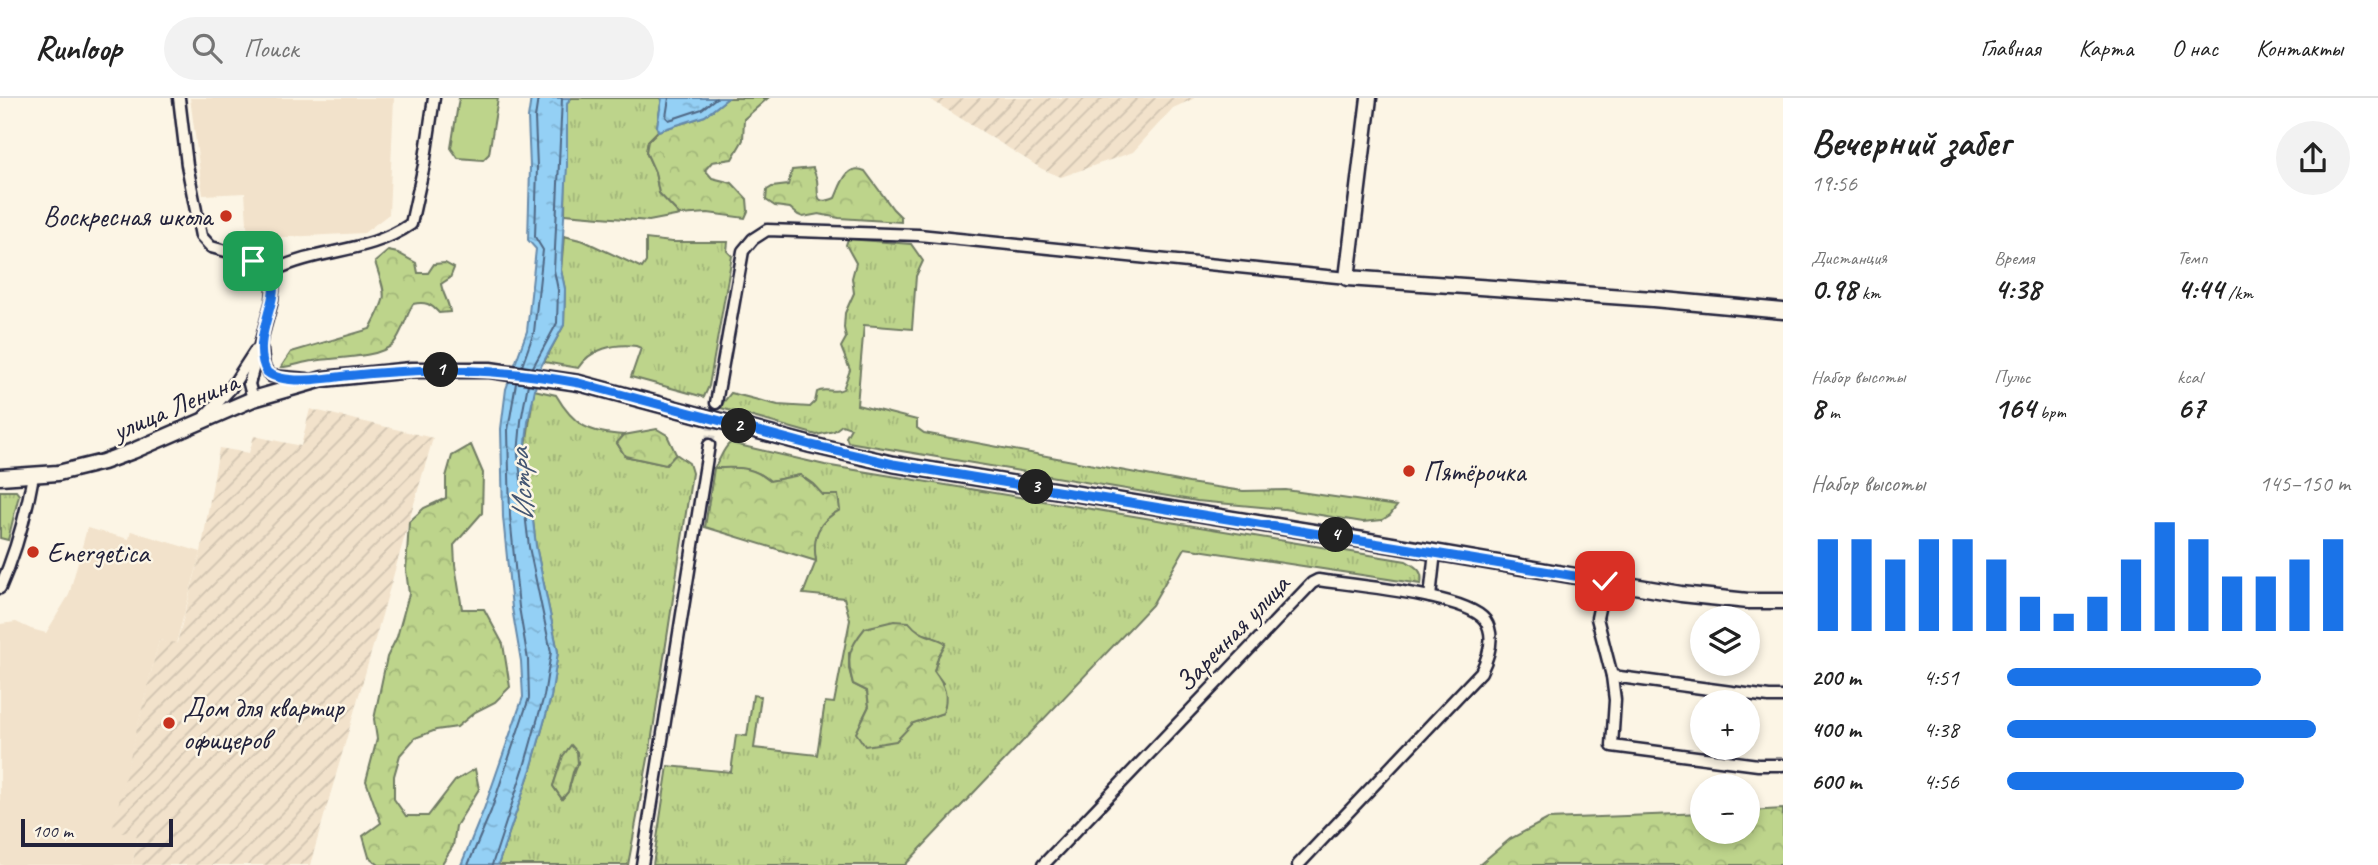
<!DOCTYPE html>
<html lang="ru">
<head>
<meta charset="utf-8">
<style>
  :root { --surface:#fff; --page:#f2f2f2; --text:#222; --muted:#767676; --line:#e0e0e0; --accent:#1a73e8 }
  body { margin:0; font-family:Caveat,sans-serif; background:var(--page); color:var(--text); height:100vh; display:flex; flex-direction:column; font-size:26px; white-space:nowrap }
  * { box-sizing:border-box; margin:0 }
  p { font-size:23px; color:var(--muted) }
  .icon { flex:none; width:38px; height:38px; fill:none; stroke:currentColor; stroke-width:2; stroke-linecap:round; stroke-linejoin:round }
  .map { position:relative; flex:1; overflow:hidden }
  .sheet { display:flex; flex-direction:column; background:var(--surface); width:595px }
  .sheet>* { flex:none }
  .fabs { position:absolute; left:1690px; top:508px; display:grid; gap:14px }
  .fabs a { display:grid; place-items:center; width:70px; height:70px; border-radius:50%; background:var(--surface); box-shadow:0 4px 10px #0003; font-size:35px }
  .scale { position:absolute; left:21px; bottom:18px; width:152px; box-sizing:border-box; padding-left:7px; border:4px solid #22223b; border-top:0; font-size:19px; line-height:24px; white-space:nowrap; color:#22223b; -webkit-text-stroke:5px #fcf5e5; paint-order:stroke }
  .pin { position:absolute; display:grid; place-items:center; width:60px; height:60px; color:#fff; margin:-30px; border-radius:14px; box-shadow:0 4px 10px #0006 }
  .km { position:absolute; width:35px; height:35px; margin:-18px; border-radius:50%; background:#222; color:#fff; font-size:19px; line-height:35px; text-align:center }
  .round { display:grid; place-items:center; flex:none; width:74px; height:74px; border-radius:37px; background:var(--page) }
  .headline { display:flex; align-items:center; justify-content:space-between; height:119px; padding:0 28px }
  h1 { font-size:38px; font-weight:700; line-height:52px }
  .stats { display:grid; grid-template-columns:repeat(3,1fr); gap:10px; height:119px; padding:7px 28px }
  .stats div { display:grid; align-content:center }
  .stats b { font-size:30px; font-weight:700 }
  .stats small { font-size:19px; font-weight:400 }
  .stats p { font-size:19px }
  .chart { height:196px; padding:14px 28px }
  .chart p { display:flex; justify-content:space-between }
  .chart svg { width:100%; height:126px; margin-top:7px; stroke:var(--accent); stroke-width:6 }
  ul { padding:0 28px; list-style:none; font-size:23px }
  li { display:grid; grid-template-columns:112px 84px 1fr; align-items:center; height:52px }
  li i { height:18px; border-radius:9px; background:var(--accent) }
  header { display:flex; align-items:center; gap:42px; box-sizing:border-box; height:98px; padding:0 35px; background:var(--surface); border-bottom:2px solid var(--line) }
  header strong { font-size:33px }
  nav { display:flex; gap:38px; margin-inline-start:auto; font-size:24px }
  .search { width:490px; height:63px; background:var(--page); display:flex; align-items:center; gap:18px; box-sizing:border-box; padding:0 24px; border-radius:38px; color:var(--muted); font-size:26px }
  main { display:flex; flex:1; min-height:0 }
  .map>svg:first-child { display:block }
</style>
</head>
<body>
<header>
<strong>Runloop</strong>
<div class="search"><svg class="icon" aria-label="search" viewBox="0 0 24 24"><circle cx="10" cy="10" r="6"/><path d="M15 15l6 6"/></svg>Поиск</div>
<nav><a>Главная</a><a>Карта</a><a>О нас</a><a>Контакты</a></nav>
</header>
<main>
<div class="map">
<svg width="1783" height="767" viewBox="0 0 1783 767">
  <defs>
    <pattern id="industrial-furrows" width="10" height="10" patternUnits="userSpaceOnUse" patternTransform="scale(1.75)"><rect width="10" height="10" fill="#f2e2cb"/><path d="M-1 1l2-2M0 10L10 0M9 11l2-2" fill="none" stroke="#cfc2af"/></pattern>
    <pattern id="grass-tufts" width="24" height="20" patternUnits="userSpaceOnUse" patternTransform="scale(1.75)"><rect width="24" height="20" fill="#bdd48b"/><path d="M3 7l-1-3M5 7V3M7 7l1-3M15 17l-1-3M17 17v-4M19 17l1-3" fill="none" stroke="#a2b679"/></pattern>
    <pattern id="forest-crowns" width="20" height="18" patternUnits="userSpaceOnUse" patternTransform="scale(1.75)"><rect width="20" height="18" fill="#bdd48b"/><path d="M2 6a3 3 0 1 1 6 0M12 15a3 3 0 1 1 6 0" fill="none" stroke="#a2b679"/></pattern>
    <pattern id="water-ripples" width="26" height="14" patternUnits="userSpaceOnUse" patternTransform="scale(1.75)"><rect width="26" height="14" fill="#94d0f5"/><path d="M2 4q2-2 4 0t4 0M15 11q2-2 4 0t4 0" fill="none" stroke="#7fb2d3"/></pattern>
  </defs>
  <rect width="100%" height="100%" fill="#fcf5e5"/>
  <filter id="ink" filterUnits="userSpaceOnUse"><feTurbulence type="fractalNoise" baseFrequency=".0143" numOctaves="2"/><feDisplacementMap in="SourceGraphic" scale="14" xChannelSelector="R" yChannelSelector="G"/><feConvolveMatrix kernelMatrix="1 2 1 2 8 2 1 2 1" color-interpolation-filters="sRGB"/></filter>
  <g filter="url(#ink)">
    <g fill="#f2e2cb">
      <path d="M190,0H394L389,116L364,135L248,141L245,95L203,97Z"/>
      <path d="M87,430L129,441L131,433L201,454L176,546L159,542L113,731L136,737L138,742L132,767H0V526L16,524L31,531L46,535L69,497Z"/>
    </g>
    <g fill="url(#industrial-furrows)">
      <path d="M928,0H1195L1173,10L1133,54L1061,79L1042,71Z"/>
      <path d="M310,311L433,340L310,767H132L138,742L136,738L112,732L159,542L177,545L201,454L219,350L249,355L254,338L301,348Z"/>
    </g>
    <g fill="url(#grass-tufts)" stroke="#707b63" stroke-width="2" fill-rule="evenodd">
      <path d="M570,0H662L657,28L658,33L648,43L646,54L655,74L659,95L680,117L649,123L565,116L567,6Z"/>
      <path d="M564,138L584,143L642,170L646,164V141L672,144H728L727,153L732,158L709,288L704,299L631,279L641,250L636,248C615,245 590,251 578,270L544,264L564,227L565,191L561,172Z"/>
      <path d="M848,141L911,146L923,163L916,178L912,231L864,227L857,307L917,322V330L924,335L1189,385L1243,393L1286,392L1397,408L1390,417L1382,422L1363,424L1284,411L1197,403L848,344L846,339L851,330L842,327L834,333L817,337L721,310L723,305L731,295L778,307L810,309L815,304L817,294C825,289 834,296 843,291L850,272L841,249L846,240L844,230L845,215L854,195L852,180L856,165L846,147Z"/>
      <path d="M534,292L556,297C574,328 589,335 624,337L617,345L625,358L666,367L676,356L689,365L692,375L651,645L628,767H498L531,671L551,599L558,554L536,448L525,355ZM563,658L578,664C571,677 572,691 562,701L553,688Z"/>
      <path d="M730,345L825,367L1406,463C1416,469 1424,473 1421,486L1185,450L1152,507L905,767H653L668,668L731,674L736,637L747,638L753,597L761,598L754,650L817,657L825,604L834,605L850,522L844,500L803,496L816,463L814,448L817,433L826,419C822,396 820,391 800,377L770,383C753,368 736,370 714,370C721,361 722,352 730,345ZM918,535L933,538L938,559L934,573L943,585V615L913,625L901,635L862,622L869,608L867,593L853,586L849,571V555Z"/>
      <path d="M0,393H16L19,397L8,442L0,440Z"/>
    </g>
    <g fill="url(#forest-crowns)" stroke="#707b63" stroke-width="2">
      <path d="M728,0H768L744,21L743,42L732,61L712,64L705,72L712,80L732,85L747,101L748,113L745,120L708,115L680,117L659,95L655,74L646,54L648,43L658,33L705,18Z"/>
      <path d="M813,70C814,74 816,78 817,82C819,95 813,109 835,100C841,87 846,65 865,73L893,111L901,119V124L839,120L819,116L803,119L798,117L790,110L775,108L766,102L767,92L772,89L788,87L792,72Z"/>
      <path d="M388,153L398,155L416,165L418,175H428L434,166L445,165L454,170L450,180L441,186C443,197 449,204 450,214L439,215C431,206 425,203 413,206C406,218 402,236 393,246C378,261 334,259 313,263C302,264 292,269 281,269L291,254L370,231C388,195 387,202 375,164Z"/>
      <path d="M657,331L667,337L676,356L666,367L625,358L617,345L624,337Z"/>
      <path d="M471,347L483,375L482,415L454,447L455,467L462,511H484L503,546L510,589L495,604L475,614L457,629L436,632L415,640L400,657L394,678V701L406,718H428L455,683L475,671L479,691L456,728L453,748L441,767H379L369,759L363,738L381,725L366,683L377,641L374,621L387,559L397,539L409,496L406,472L409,424L424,410L446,400V379L452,358Z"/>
      <path d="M714,370C738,370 751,367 770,383L800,377L813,386L823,397H838L840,412C818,423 812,439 816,463L705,429Z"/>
      <path d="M894,523L909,524C921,539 930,536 946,545L938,559L934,573C945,588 949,597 943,615L913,625L896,643L865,648L856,635L869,608L867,593L853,586C846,560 848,551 865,530Z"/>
      <path d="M571,647L577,654L578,665L573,674L568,694L562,701L553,688L563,658Z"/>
      <path d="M1783,711V767H1479L1510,741L1548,721L1703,715V733H1748V713Z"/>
    </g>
    <path fill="#bdd48b" stroke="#707b63" stroke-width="2" d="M459,0H498L489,56L483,62L458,60L451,50Z"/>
    <g fill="url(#water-ripples)" stroke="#668aab" stroke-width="2">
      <path d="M531,0H570L567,6V68L561,172L565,191L564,227L539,272L528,324L525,355L536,448L558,554L551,599L531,671L498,767H461L484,711L523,599L521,563L512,510L503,419L501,331L506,291L527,233L536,151L528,142L530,69L528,20Z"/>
      <path d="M662,0H728L705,18L658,33L657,28Z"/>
    </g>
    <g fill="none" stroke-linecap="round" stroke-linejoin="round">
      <g stroke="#506885" stroke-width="2">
        <path d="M669,0L666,19L669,22L702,11L716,0"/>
        <path d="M522,268L534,234L543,152L535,139L537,69L535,20L538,0"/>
        <path d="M533,269L557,225L558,192L554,172L562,0"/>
        <path d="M468,767L491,713L529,600L528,562L519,509L510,418L508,332L516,285"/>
        <path d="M492,767L524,669L544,598L551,554L529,449L518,356L521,323L528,286"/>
      </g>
      <path stroke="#d0cbc3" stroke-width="10" stroke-dasharray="10 5" stroke-linecap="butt" d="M709,347L716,305"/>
      <defs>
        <g id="street">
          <path d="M179,0L187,67L201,138L211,149L244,158L275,172"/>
          <path d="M275,172C320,150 367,156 411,126L424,67L434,0"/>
          <path d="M262,252L264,269L271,278L307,281"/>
          <path d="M253,301L249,286L272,203L275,172"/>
          <path d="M716,305L743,153L753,141L767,132L919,137L1347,180"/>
          <path d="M205,318L231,290L255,253"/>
          <path d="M1605,483L1597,520L1612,578L1615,602L1612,648L1758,667H1783"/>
          <path d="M0,490C16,454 26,417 33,378"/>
          <path d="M1430,499L1435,454"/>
          <path d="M1612,578L1769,599H1783"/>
          <path d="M642,767L709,347"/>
          <path d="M1043,767L1312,485L1318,482C1351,487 1467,497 1485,522C1496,538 1488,560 1481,574L1298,767"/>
        </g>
        <g id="secondary">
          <path d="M1369,0L1347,180L1653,201L1783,213"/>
          <path d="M0,379L58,375L103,364L133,353L253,301L323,281L411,272H490L579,285L811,347L893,366L1363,442L1681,496L1748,503H1783"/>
        </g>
      </defs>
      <use href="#street" stroke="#22223b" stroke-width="15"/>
      <use href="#secondary" stroke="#22223b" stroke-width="19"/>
      <use href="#street" stroke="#fcf5e5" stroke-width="10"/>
      <use href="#secondary" stroke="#fcf5e5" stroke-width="14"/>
    </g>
  </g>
  <g fill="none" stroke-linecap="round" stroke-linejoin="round" filter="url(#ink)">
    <defs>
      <path id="route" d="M253,163L275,172C274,182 274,191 272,201C267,224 254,251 267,274C283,287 324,281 345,278C427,269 498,270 579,285L811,347L893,366L1605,483"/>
    </defs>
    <use href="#route" stroke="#fff" stroke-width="14"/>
    <use href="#route" stroke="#1a73e8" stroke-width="9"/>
  </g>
  <g fill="#c8321e" stroke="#fcf5e5" stroke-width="2.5">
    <circle cx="226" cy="118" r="7"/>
    <circle cx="1409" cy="373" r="7"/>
    <circle cx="33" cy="454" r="7"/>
    <circle cx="169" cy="625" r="7"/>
  </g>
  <g text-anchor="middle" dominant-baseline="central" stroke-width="5" stroke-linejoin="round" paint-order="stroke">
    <g font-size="28" fill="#22223b" stroke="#fcf5e5" text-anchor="start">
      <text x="212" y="118" text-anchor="end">Воскресная школа</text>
      <text x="1423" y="373">Пятёрочка</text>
      <text x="47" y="454">Energetica</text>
      <text x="183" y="609">Дом для квартир<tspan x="183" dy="32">офицеров</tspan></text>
    </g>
    <g font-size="28" fill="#22223b" stroke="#fcf5e5">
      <text transform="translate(175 308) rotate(-23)">улица Ленина</text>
      <text transform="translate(1232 535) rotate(-46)">Заречная улица</text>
    </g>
    <g font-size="30" font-style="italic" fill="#445673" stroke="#fcf5e5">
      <text transform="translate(521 387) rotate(-94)">Истра</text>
    </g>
  </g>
</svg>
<div class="fabs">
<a><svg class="icon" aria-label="layers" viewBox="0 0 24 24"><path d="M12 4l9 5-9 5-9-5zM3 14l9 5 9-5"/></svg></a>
<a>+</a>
<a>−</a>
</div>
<div class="scale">100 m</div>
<div class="pin" style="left:253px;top:163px;background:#1e9e55"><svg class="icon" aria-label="arrive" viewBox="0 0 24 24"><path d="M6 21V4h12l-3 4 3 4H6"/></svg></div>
<div class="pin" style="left:1605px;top:483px;background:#d93025"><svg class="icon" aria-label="check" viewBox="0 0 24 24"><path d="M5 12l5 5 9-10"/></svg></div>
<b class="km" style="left:441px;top:272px">1</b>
<b class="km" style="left:739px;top:328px">2</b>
<b class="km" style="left:1036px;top:389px">3</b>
<b class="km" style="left:1336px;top:437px">4</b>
</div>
<section class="sheet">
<div class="headline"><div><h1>Вечерний забег</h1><p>19:56</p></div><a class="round"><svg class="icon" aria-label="share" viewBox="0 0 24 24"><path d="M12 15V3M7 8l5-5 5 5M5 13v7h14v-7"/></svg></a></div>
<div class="stats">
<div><p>Дистанция</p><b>0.98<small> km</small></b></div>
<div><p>Время</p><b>4:38</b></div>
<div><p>Темп</p><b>4:44<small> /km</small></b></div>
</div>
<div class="stats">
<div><p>Набор высоты</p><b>8<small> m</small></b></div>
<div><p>Пульс</p><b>164<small> bpm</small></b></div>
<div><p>kcal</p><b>67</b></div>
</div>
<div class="chart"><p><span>Набор высоты</span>145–150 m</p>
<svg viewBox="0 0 160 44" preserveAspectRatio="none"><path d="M5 44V12M15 44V12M25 44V19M35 44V12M45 44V12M55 44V19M65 44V32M75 44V38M85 44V32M95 44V19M105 44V6M115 44V12M125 44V25M135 44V25M145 44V19M155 44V12"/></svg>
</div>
<ul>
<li><b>200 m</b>4:51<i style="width:74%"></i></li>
<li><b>400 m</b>4:38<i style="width:90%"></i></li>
<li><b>600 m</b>4:56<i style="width:69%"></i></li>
</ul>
</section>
</main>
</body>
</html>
